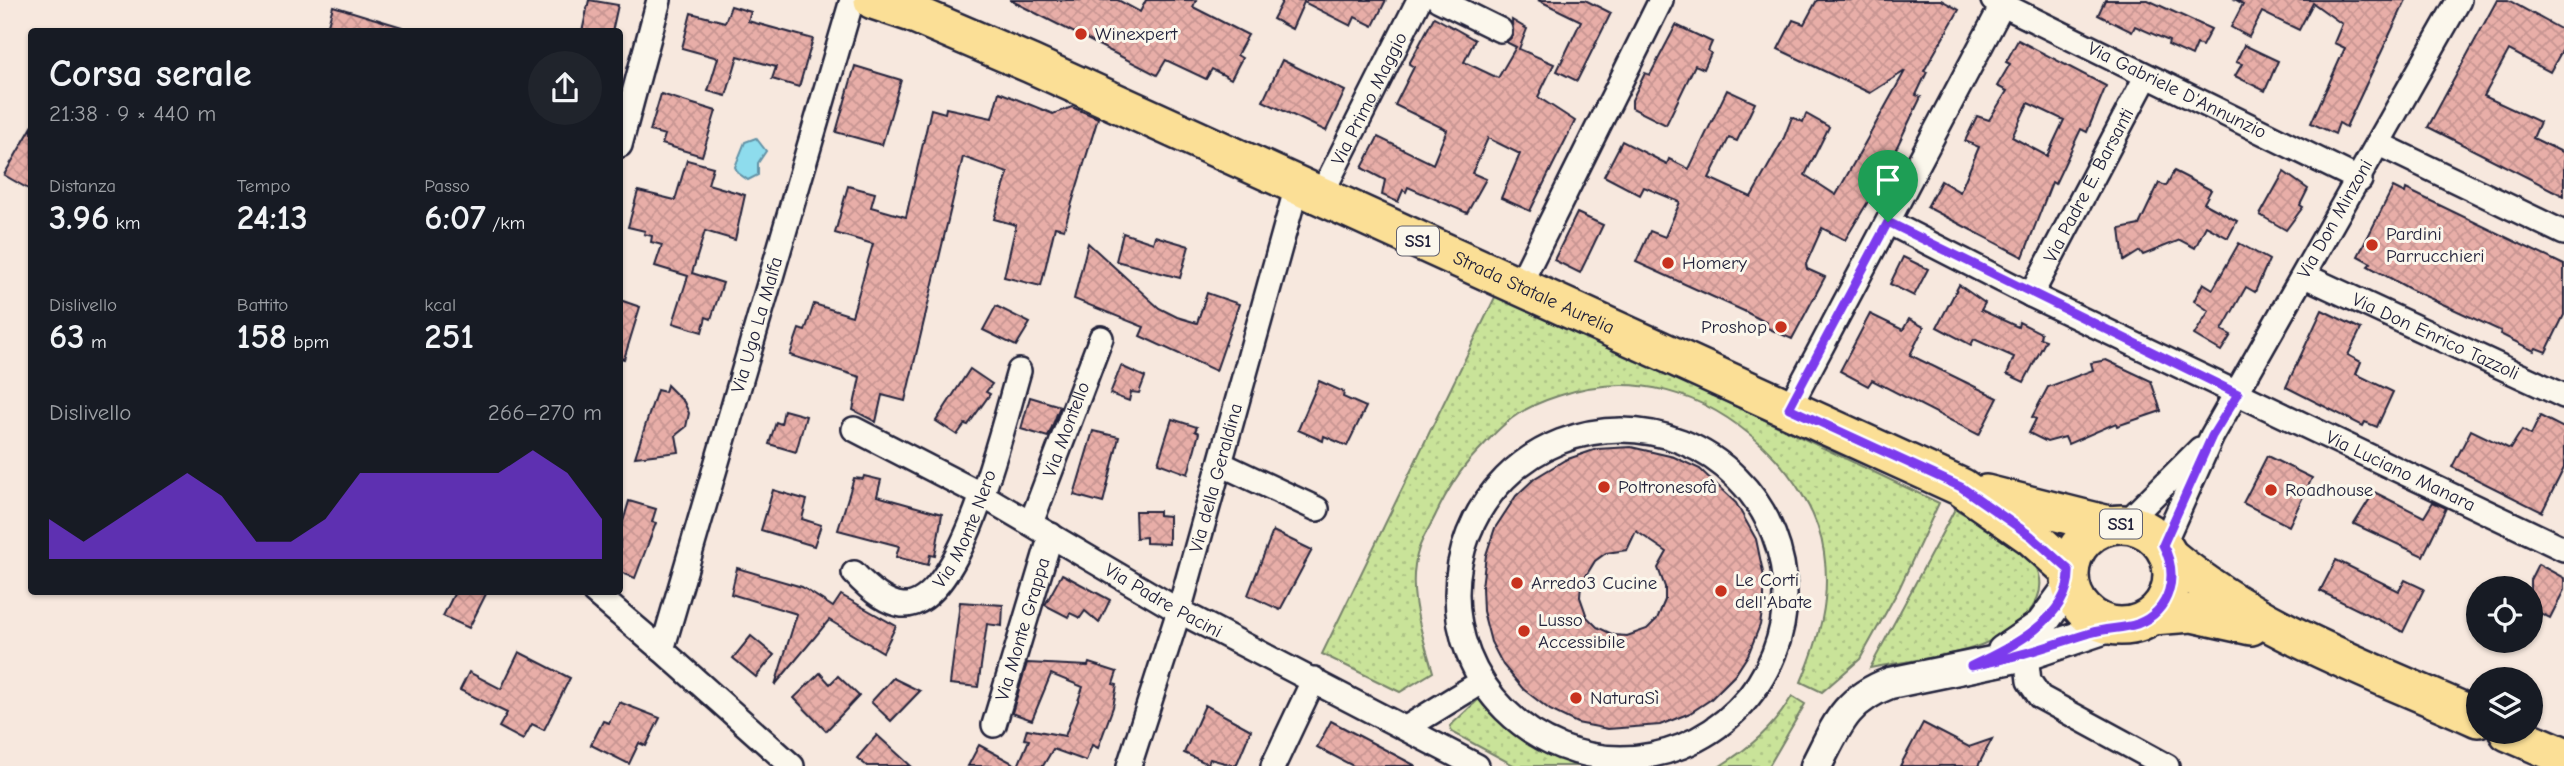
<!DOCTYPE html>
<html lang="it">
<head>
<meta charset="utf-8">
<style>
  :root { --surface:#171b24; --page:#20242c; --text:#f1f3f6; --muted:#9ea1a6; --accent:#7c3aed }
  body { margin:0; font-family:"Comic Neue",sans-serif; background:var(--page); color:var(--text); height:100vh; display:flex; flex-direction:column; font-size:26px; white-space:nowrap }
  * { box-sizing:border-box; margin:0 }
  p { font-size:23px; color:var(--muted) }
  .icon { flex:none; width:38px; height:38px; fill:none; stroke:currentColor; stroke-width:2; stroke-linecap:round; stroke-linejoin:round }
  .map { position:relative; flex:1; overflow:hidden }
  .side { position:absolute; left:28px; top:28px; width:595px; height:567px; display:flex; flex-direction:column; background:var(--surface); border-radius:7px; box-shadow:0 2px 5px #0004 }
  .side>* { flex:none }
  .tools { position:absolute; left:2466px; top:576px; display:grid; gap:14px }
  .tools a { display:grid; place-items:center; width:77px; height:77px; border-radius:50%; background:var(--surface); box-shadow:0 2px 5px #0004; font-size:35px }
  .pin { position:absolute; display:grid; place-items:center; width:60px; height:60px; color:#fff; margin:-72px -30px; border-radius:50% 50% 50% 0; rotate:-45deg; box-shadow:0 0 7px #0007 }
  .pin .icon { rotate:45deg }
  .round { display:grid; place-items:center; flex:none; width:74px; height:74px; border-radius:37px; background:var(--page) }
  .overview { display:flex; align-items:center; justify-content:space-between; height:119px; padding:0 21px }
  h1 { font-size:38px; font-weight:600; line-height:52px }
  .metrics { display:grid; grid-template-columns:repeat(3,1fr); gap:10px; height:119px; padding:7px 21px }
  .metrics div { display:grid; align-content:center }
  .metrics b { font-size:35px; font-weight:600 }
  .metrics small { font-size:19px; font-weight:400 }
  .metrics p { font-size:19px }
  .chart { height:196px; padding:14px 21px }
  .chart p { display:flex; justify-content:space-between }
  .chart svg { width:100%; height:126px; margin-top:7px; fill:var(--accent); opacity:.7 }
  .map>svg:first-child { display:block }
</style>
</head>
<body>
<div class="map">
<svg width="2564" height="766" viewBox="0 0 2564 766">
  <defs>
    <pattern id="grass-dots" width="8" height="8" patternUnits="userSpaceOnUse" patternTransform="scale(1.75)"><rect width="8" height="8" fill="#c9e399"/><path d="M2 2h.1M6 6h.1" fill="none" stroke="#acc285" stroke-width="1.8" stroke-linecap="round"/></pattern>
    <pattern id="building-cross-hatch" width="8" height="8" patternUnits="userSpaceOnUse" patternTransform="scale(1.75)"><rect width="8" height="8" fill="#e8aea8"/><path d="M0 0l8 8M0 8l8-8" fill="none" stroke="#c79592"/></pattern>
  </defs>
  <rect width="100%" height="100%" fill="#f7e8de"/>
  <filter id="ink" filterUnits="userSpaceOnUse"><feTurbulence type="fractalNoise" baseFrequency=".0143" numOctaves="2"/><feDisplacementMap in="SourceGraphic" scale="14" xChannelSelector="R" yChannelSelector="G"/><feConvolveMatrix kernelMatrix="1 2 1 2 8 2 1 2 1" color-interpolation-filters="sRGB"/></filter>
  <g filter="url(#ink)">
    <g fill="url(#grass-dots)" stroke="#76826a" stroke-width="2">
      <path d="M1497,293L1939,503L1899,589L1860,659L1822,692L1801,682C1819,640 1831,600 1824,553C1819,513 1791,472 1762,445C1704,392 1634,370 1558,396C1539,402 1521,410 1506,423C1495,432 1486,443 1476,453C1458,472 1447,491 1436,514C1431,525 1423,536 1419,548C1405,589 1422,633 1433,672L1400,692L1322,654Z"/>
      <path d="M1955,509C1977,522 2021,541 2034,563C2057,601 2012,632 1981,645C1955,656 1900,662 1870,668Z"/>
      <path d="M1792,696L1805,704L1769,766H1720C1751,747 1774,727 1792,696Z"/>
      <path d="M1480,698C1525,737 1544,758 1606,766H1515L1452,732L1450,726Z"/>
    </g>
    <path fill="#8edced" stroke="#6392a6" stroke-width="2" d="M756,138L766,151L758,163V175L748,180L738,173L735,167L745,142Z"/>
    <g fill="url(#building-cross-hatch)" stroke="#22223b" stroke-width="2" fill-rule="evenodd">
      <path d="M589,0L618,5L612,32H582Z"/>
      <path d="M1010,0H1118L1140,12L1146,0H1196L1193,7L1248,35L1237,55L1242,58L1231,79L1212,69L1206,79L1166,60L1157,75Z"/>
      <path d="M1283,0H1386L1373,26L1355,17L1351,26L1304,2L1292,29L1273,19Z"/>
      <path d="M1538,0H1585L1611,13L1577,81L1557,71L1581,21Z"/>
      <path d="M1817,0H1941L1959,10L1924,71L1927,72L1916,95L1921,97L1891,159L1893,160L1845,240L1822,228L1806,264L1807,269L1825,277L1792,339L1765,327L1767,323L1744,311L1636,262L1650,231L1665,237L1680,202L1644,187L1640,195L1604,176L1622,141L1667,164L1669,159L1689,169L1727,90L1755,103L1737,141L1729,138L1709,178L1751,197L1783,140L1792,117L1803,122L1806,114L1829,127L1805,175L1836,195L1905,71L1870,93L1778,49L1793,20L1804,24Z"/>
      <path d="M2105,0H2148L2211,29L2202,46L2197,44L2192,56L2168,45L2169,41L2135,26L2132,32L2098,15Z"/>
      <path d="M2236,0H2406L2346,127L2339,123L2335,134L2311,123L2345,48L2334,43L2342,24L2313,3L2299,30L2262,12L2249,37L2231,27L2243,4Z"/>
      <path d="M2497,0H2508L2564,31V47L2550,72L2509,50L2484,96L2540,122L2533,138L2564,153V196L2428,127Z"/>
      <path d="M333,6L402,27L401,32H326Z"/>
      <path d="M731,6L751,12L748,21L813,39L799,87L772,79L776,67L738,56L726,96L708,91L718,58L682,48L691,13L725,22Z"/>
      <path d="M1434,17L1475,40L1464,62L1498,78L1516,47L1506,42L1513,36L1512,20L1527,29L1519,49L1554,64L1538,97L1575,121L1530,211L1501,198L1520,154L1488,138L1472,173L1486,179L1467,213L1408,187L1406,192L1403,190L1398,202L1382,195L1385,180L1362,168L1378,137L1433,164L1447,130L1395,105L1414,67L1409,64Z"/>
      <path d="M1676,25L1712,42L1708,51L1711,53L1704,69L1695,65L1666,125L1632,108V100L1645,73L1650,75Z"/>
      <path d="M2018,40L2106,86L2087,132L2081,129L2055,184L2052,182L2023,257L1927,207L1941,181L1960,192L1979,147L1965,141L1977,116L1989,120L2007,91L1997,86L2010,64L2006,62ZM2028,103L2064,120L2047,156L2012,137Z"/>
      <path d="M2244,45L2278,61L2265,91L2235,76L2242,64L2236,62Z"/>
      <path d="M1282,60L1345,91L1326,131L1263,101Z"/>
      <path d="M855,66L901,80L882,145L836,132Z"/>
      <path d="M999,92L1053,114L1072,107L1098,118L1064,229L1055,227L1041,286L1004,277L1016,225L994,219L1008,173L963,157L905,401L882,395L876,422L853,410L860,377L790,355L799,329L805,331L814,304L852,316L873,244L835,233L848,186L875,193L871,207L906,217L931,109L945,113L946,108L992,118Z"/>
      <path d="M661,94L716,111L702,156L662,144L665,135L650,131Z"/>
      <path d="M32,127V191L4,175Z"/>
      <path d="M687,160L713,167L708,184L745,195L735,240L705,231L692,273L723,283L711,319L706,317L702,332L673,323L688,276L655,266L662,245L651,242L652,236L644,234L645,231L628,227L638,191L675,200Z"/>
      <path d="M2174,171L2211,190L2204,203L2237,221L2228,238L2206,226L2195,248L2180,240L2143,255L2140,251L2124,261L2120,229L2139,225L2159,183L2166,186Z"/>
      <path d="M2284,172L2308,189L2300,205L2303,207L2286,230L2260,215Z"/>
      <path d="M2393,187L2405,193L2406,189L2564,265V315L2546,352L2536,348L2534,351L2500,334L2501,331L2410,289L2368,266L2371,263L2358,256Z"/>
      <path d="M1577,213L1603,225L1580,273L1554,260Z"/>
      <path d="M1123,233L1153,243L1155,236L1189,246L1180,278L1116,261Z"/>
      <path d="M1088,243L1159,308L1177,317L1197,323L1207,293L1239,304L1216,371L1140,336L1144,327L1074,299Z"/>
      <path d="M2239,243L2269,260L2255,292L2246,287L2222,330L2231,335L2221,351L2194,335L2209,311L2194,301L2203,283L2213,289Z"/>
      <path d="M1903,257L1928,269L1914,296L1890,284Z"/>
      <path d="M1959,285L1985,303L1981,310L2018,327L2019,322L2041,333L2040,338L2046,340L2024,382L2007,374L2014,357L1974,339L1971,345L1937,327Z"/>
      <path d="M620,300L640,307L624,359L620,358Z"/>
      <path d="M996,306L1030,323L1016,346L983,330Z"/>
      <path d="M2322,310L2361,329L2348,355L2361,362L2356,374L2393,392L2377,427L2365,422L2363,426L2286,387Z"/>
      <path d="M1870,314L1903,330L1909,319L1924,327L1910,355L1998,398L1979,435L1872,380L1868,386L1840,371Z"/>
      <path d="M2106,360L2151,381L2161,411L2117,426L2116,423L2068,444L2065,437L2047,442L2029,433L2036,419L2032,417L2048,387L2093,370L2091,363Z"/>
      <path d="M1121,366L1145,377L1139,393L1131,392L1129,401L1110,394Z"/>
      <path d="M970,369L992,384L986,392L990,394L968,425L965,424L957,435L936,421Z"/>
      <path d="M1319,381L1344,392L1343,397L1366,407L1347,446L1324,436L1323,441L1298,430Z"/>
      <path d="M667,385L684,402L689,413L686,427L676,435L679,452L635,457L657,390L665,392Z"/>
      <path d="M1030,397L1060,406L1048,437L1021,429Z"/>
      <path d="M784,410L806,416L796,452L769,444L776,422L781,424Z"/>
      <path d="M2540,416L2564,428V468L2542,512L2452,467L2471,430L2510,449L2522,430L2531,435Z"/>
      <path d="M1172,419L1197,427L1195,431L1199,433L1188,474L1158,463Z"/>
      <path d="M1093,431L1119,437L1103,503L1074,495Z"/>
      <path d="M1631,447L1674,457L1700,469L1736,503L1756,539L1764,577V599L1760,625L1748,655L1735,675L1710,700L1690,713L1660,725L1608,729L1577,723L1550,710L1523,689L1503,665L1491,642L1483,611L1482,587L1486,555L1495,528L1516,496L1535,478L1565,460L1597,449ZM1636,531L1667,552L1658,568L1665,587V600L1657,619L1647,629L1627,636L1614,635L1597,627L1587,617L1580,597L1581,584L1595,561L1606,553L1627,550Z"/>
      <path d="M2267,456L2312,478L2289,526L2243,503Z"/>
      <path d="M864,476L881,480L877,496L942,514L935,556L930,555L928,565L896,557L899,546L838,530L854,478L863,479Z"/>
      <path d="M773,490L807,500L802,519L821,525L814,546L761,530Z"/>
      <path d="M2374,492L2424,517L2433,502L2446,508L2423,556L2354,524Z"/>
      <path d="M629,501L656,509L652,522L656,523L635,578L620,572V532Z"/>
      <path d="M1135,511H1159V515L1169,516V544L1146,543V537L1136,538Z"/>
      <path d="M1273,531L1312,550L1280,610L1248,595Z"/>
      <path d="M2336,560L2399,591L2405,580L2424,589L2403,632L2320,591Z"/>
      <path d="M2538,564L2564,578V590L2550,618L2530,608V580Z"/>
      <path d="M737,568L802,587L833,607L841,595L896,626L883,652L829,620L775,685L797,614L731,594Z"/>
      <path d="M1062,574L1110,600L1099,623L1085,611L1080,618L1070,613L1068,617L1045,605Z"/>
      <path d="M455,592H487L469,628L443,616Z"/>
      <path d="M960,602L1003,605L1002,626L987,624L978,687L950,684Z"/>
      <path d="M751,636L774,655L756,677L733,658Z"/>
      <path d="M519,652L570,678L544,730L532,724L523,740L499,727L507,713L460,690L469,672L501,689Z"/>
      <path d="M1027,663L1088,666L1089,663L1117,672L1113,684L1117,685L1113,707L1098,748L1092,745L1086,761L1053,749L1043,766H1018L1029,740L1024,739L1027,729L1065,736L1083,687L1051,674L1032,720L1012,713Z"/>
      <path d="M820,673L830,684L838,676L859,696L826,731L794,698Z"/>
      <path d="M893,678L920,691L891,721L871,702Z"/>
      <path d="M619,702L660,718L646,746L639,743L629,764L591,745L603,721L609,723Z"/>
      <path d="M1205,705L1251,730L1236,766L1210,759L1208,764L1184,753Z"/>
      <path d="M1331,721L1416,766H1353L1317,747Z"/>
      <path d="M1923,723L1969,747L1992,739L1978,766H1900Z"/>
      <path d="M877,735L911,766H867L857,758Z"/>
      <path d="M979,745L1018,766H968Z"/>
    </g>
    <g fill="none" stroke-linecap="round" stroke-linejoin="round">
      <defs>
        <g id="minor">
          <path d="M1439,0L1500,30"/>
          <path id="s1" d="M1993,0L2360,180"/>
          <path d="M2379,144L2564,233"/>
          <path d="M620,145L659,0"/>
          <path id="s2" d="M1320,197L1419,0"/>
          <path id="s3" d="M1888,222L2031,295L2564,549"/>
          <path id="s4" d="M2305,276L2564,396"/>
          <path d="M1519,286L1661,0"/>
          <path id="s5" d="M2031,295L2146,77"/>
          <path d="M1789,408L2005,0"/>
          <path id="s6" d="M854,429L982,495L1179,611L1477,766"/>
          <circle cx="1621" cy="594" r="164"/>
          <path d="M1221,464L1317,509"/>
          <path id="s7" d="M1031,523L1101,338"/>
          <path d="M2125,524L2200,449"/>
          <path id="s8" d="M2163,545L2212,436L2459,0"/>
          <path id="s9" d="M854,573C866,586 884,603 902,605C962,610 1005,417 1019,371"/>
          <path d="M594,592L662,650"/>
          <path d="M2026,655L2029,681L2040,697L2167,766"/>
          <path id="s10" d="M994,725L1051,535"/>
          <path d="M1406,728L1481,682"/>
          <path id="s11" d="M792,766L662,650L852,0"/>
          <path id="s12" d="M1129,766L1179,611L1297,186"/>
          <path d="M1273,766L1314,679"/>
        </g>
        <g id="tertiary">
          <path d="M2003,651L2041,625L2070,585"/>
          <path d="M1816,766C1837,725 1845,700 1890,683L2026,655L2112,626"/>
        </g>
        <g id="primary">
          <path id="s13" d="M873,0L912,13L1031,64L1961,487L2031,536L2069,570"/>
          <path d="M1986,494L2109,525"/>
          <circle cx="2121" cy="575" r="51"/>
          <path d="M2169,556C2260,632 2372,670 2478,718"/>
          <path d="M2152,616L2192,613L2251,626"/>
          <path d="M2508,732L2564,756"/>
        </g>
      </defs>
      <use href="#minor" stroke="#22223b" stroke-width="28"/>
      <use href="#tertiary" stroke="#22223b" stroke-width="35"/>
      <use href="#primary" stroke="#22223b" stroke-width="42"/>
      <use href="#minor" stroke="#fbf7ec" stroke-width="23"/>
      <use href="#tertiary" stroke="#fbf7ec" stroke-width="30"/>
      <use href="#primary" stroke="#fbdf96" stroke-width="37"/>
    </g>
  </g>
  <g fill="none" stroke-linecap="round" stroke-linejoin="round" filter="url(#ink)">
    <defs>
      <path id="route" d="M1888,222L2238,394L2212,436L2163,545C2179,575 2171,611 2137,624C2123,629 2106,628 2090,633C2049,646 2014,658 1971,666C2009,649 2071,618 2069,570L2031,536L1961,487L1789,408Z"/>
    </defs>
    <use href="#route" stroke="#fff" stroke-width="14"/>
    <use href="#route" stroke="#7c3aed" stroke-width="9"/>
  </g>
  <g fill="#c8321e" stroke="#fbf7ec" stroke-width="2.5">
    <circle cx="1081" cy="34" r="7"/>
    <circle cx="2372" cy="245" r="7"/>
    <circle cx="1668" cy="263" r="7"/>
    <circle cx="1781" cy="327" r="7"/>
    <circle cx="1604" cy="487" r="7"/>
    <circle cx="2271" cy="490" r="7"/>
    <circle cx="1517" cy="583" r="7"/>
    <circle cx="1721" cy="591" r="7"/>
    <circle cx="1524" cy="631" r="7"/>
    <circle cx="1576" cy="698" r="7"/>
  </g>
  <g text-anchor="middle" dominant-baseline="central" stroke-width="6" stroke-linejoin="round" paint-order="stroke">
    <g fill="#fbf7ec" stroke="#636270" stroke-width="2">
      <rect x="1397" y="226.5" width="42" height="29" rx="5"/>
      <rect x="2100" y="509.5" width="42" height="29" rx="5"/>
    </g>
    <g font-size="18" font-weight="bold" fill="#22223b">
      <text x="1418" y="241">SS1</text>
      <text x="2121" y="524">SS1</text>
    </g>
    <g font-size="19" fill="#22223b" stroke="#fbf7ec" text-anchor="start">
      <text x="1095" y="34">Winexpert</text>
      <text x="2386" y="234">Pardini<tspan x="2386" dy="22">Parrucchieri</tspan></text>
      <text x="1682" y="263">Homery</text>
      <text x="1767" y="327" text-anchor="end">Proshop</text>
      <text x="1618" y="487">Poltronesofà</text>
      <text x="2285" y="490">Roadhouse</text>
      <text x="1735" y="580">Le Corti<tspan x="1735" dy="22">dell'Abate</tspan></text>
      <text x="1531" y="583">Arredo3 Cucine</text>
      <text x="1538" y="620">Lusso<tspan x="1538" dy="22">Accessibile</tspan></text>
      <text x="1590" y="698">NaturaSì</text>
    </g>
    <g font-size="19" fill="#22223b" stroke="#fbf7ec">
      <text stroke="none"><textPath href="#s1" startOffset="205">Via Gabriele D'Annunzio</textPath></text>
      <text stroke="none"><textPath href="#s2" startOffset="110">Via Primo Maggio</textPath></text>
      <text stroke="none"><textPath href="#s5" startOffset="124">Via Padre E. Barsanti</textPath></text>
      <text stroke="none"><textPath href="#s8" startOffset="369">Via Don Minzoni</textPath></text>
      <text stroke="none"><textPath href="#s13" startOffset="723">Strada Statale Aurelia</textPath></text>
      <text stroke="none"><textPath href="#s11" startOffset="513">Via Ugo La Malfa</textPath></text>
      <text stroke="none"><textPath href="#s4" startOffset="144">Via Don Enrico Tazzoli</textPath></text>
      <text stroke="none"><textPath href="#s7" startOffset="100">Via Montello</textPath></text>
      <text stroke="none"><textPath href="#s3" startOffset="570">Via Luciano Manara</textPath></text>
      <text stroke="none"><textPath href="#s12" startOffset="301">Via della Geraldina</textPath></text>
      <text stroke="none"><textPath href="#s9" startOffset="164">Via Monte Nero</textPath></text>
      <text stroke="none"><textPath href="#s6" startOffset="354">Via Padre Pacini</textPath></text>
      <text stroke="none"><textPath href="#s10" startOffset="100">Via Monte Grappa</textPath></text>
    </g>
  </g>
</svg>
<div class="tools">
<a><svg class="icon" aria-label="locate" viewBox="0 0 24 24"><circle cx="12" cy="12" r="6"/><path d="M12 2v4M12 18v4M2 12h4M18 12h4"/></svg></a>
<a><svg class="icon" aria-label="layers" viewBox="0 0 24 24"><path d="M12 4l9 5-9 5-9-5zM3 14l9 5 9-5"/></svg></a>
</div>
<div class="pin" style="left:1888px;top:222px;background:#1e9e55"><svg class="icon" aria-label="arrive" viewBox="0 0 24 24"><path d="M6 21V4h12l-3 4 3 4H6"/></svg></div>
<section class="side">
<div class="overview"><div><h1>Corsa serale</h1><p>21:38 · 9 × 440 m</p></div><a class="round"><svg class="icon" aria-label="share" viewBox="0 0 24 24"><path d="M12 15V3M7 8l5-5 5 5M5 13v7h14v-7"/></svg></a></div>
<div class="metrics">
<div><p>Distanza</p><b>3.96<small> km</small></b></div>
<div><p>Tempo</p><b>24:13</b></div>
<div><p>Passo</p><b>6:07<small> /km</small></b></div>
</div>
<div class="metrics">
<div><p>Dislivello</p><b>63<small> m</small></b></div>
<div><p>Battito</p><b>158<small> bpm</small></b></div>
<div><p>kcal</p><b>251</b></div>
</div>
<div class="chart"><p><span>Dislivello</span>266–270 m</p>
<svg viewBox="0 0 160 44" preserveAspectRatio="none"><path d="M0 44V30L10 38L20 30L30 22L40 14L50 22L60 38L70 38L80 30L90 14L100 14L110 14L120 14L130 14L140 6L150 14L160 30V44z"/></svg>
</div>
</section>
</div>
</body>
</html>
